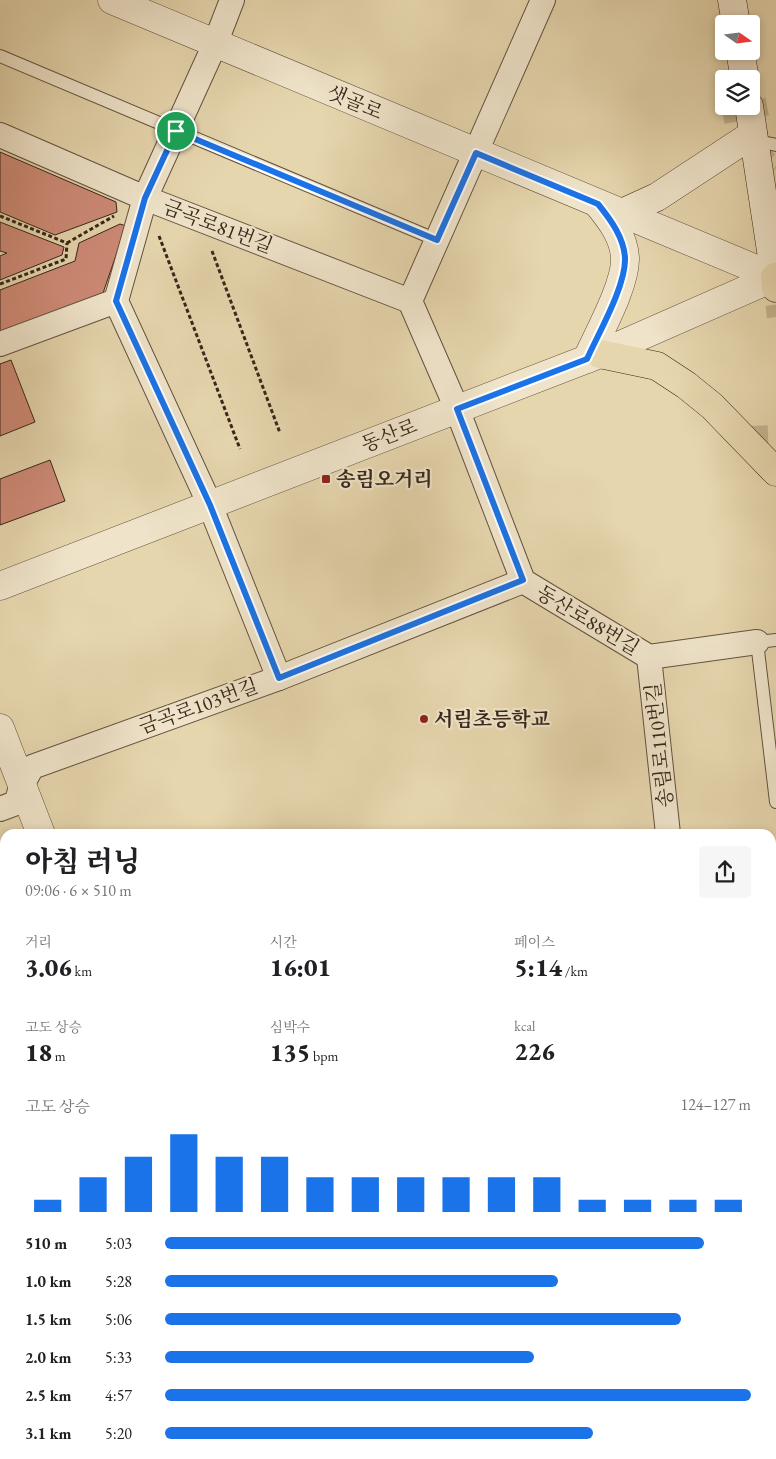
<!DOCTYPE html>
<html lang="ko">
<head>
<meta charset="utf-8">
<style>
  :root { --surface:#fff; --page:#f6f6f6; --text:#202124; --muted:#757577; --accent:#1a73e8 }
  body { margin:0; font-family:"EB Garamond","Noto Serif KR",serif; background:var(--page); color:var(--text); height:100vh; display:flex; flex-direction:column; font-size:19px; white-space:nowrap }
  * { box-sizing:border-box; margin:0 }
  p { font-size:16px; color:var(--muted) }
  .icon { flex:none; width:28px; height:28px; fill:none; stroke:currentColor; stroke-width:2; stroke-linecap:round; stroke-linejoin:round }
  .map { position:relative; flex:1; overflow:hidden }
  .panel { position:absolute; left:0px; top:829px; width:776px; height:631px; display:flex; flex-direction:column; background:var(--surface); border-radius:15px 15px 0 0; box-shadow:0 2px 8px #0003 }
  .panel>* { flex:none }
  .needle { width:32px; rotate:104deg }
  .fabs { position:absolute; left:715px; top:15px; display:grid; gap:10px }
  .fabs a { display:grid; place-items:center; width:45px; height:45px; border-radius:5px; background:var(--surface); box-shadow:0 2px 8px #0003; font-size:25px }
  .pin { position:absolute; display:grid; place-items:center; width:42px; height:42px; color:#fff; margin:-21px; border:2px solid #fff; border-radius:50%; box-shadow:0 1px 5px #0007 }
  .round { display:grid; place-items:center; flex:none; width:52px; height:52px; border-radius:5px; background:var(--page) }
  .summary { display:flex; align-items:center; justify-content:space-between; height:85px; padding:0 25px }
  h1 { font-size:28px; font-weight:800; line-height:38px }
  .figures { display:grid; grid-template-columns:repeat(3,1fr); gap:8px; height:85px; padding:5px 25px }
  .figures div { display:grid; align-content:center }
  .figures b { font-size:25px; font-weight:800 }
  .figures small { font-size:14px; font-weight:400 }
  .figures p { font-size:14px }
  .chart { height:140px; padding:10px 25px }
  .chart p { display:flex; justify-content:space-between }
  .chart svg { width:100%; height:90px; margin-top:5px; stroke:var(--accent); stroke-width:6 }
  ul { padding:0 25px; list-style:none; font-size:16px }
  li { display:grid; grid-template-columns:80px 60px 1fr; align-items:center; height:38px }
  li i { height:12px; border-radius:6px; background:var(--accent) }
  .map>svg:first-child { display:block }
</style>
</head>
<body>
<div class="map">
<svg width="776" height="1459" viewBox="0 0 776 1459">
  <rect width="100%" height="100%" fill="#e6d6ae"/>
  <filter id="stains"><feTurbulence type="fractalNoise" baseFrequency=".004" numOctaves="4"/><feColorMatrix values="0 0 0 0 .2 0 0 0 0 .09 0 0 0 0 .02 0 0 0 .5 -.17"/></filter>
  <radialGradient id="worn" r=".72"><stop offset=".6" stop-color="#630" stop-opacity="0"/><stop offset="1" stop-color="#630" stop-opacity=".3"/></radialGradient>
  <g fill="#ce8b77" stroke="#38261a">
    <path d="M0,152L116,202L117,212L55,235L0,212Z"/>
    <path d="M0,222L64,247L62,255L0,280V256L7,253L0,251Z"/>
    <path d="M120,224L126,226L102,296L0,335V290L75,261L79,243Z"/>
    <path d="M11,360L35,422L0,436V364Z"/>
    <path d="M50,460L65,501L0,525V479Z"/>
    <path d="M5,1433V1455H30L31,1459H0V1435Z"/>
  </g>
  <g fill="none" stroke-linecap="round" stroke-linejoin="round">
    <g stroke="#c3b390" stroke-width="18" stroke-dasharray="18 9" stroke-linecap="butt">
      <path d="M723,115L776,105"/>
      <path d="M756,148L776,168"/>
      <path d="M771,278L776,317"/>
      <path d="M750,435L776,434"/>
    </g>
    <defs>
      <g id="service">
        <path d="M0,56L437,240"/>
        <path d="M762,142L776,145"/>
        <path d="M776,640L757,642L776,802"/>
        <path d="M771,1006L776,1005"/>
        <path d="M0,1215L5,1213"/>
        <path d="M771,1326L776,1325"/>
      </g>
      <g id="minor">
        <path d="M232,0L215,44L145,198L116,301L210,505L279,678"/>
        <path d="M543,0L410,301L457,409L523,581L649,657L757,642"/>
        <path d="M0,135L145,198L410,301"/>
        <path d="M0,344L116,301"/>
        <path d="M649,657L668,834"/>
        <path d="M0,809L16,803L22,785L32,767L279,678L523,581"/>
        <path d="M0,949L5,947"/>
        <path d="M0,1033L5,1031"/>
        <path d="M0,1127L5,1125"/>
      </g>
      <g id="tertiary">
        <path d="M112,0L775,277"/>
        <path d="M587,359C598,334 626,285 625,258C624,237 611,220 598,204"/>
        <path d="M0,586L600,354L775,277"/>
        <path d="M0,728L41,834"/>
      </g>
      <g id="secondary">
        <path d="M732,0L736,24"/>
        <path d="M740,51L745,79"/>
        <path d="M749,106L775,277"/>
        <path d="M622,213L657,197L753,134"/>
        <path d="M0,1342L5,1340"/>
        <path d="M580,1455L584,1459"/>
      </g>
      <g id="primary">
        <path d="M775,277L776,288"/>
        <path d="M600,354L657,366L686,385L712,406L776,472"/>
      </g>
    </defs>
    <use href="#service" stroke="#64523f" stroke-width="14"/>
    <use href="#minor" stroke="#64523f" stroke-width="26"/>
    <use href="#tertiary" stroke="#64523f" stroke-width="29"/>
    <use href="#secondary" stroke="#38261a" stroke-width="29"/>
    <use href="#primary" stroke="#38261a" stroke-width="29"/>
    <g stroke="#38261a" stroke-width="3" stroke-dasharray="4 2.5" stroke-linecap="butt">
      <path d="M0,216L67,243"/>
      <path d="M159,236L240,449"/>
      <path d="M67,243L114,216"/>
      <path d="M212,251L280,433"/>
      <path d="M0,284L66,259L67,243"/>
    </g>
    <use href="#service" stroke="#efe4ca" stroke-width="12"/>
    <use href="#minor" stroke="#efe4ca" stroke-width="24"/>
    <use href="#tertiary" stroke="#efe4ca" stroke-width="28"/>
    <use href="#secondary" stroke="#efe4ca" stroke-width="28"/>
    <use href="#primary" stroke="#e6d6ae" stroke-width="28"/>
  </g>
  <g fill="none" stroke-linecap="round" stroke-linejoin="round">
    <defs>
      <path id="route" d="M176,131L437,240L476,153L598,204C611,220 624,238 625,258C626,286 598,334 587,359L457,409L523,580L279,678L210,505L116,301L145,198Z"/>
    </defs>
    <use href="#route" stroke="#fff" stroke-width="10"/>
    <use href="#route" stroke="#1a73e8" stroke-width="6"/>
  </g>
  <g fill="#8f2418" stroke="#efe4ca" stroke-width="2">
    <rect x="321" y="474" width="10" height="10" rx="2.5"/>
    <circle cx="424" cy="719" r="5"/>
  </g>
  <g text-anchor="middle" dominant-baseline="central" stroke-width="4.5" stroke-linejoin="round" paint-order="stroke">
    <g font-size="20" fill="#38261a" stroke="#efe4ca">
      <text transform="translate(355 102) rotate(23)">샛골로</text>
      <text transform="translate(218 226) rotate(21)">금곡로81번길</text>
      <text transform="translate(389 435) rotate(-21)">동산로</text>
      <text transform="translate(588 620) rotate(31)">동산로88번길</text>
      <text transform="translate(198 706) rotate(-20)">금곡로103번길</text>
      <text transform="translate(659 745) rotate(-96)">송림로110번길</text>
    </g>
    <g font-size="20" font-weight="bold" fill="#38261a" stroke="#efe4ca" text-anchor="start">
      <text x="336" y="479">송림오거리</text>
      <text x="434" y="719">서림초등학교</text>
    </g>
  </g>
  <rect width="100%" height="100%" filter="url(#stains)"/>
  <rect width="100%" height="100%" fill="url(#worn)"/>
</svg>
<div class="fabs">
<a><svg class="needle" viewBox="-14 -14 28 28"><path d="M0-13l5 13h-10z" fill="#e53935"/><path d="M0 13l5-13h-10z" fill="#757577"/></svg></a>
<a><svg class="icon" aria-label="layers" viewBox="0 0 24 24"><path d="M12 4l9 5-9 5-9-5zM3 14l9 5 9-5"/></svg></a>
</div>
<div class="pin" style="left:176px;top:131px;background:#1e9e55"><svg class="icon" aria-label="arrive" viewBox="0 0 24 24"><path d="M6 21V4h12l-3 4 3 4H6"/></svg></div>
<section class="panel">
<div class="summary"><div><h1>아침 러닝</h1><p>09:06 · 6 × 510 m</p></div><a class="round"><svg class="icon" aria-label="share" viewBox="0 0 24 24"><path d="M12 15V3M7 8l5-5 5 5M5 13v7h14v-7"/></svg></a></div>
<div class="figures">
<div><p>거리</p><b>3.06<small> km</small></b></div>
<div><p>시간</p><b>16:01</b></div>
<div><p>페이스</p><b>5:14<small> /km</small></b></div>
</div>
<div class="figures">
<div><p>고도 상승</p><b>18<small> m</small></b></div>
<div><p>심박수</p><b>135<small> bpm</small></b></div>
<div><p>kcal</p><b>226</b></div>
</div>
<div class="chart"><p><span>고도 상승</span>124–127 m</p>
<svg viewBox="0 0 160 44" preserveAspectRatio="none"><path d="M5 44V38M15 44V27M25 44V17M35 44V6M45 44V17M55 44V17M65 44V27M75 44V27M85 44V27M95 44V27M105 44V27M115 44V27M125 44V38M135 44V38M145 44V38M155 44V38"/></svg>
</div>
<ul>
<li><b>510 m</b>5:03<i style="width:92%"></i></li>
<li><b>1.0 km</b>5:28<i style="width:67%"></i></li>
<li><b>1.5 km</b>5:06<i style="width:88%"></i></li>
<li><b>2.0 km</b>5:33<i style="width:63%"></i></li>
<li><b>2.5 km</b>4:57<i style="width:100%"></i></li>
<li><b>3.1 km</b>5:20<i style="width:73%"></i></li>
</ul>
</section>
</div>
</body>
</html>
